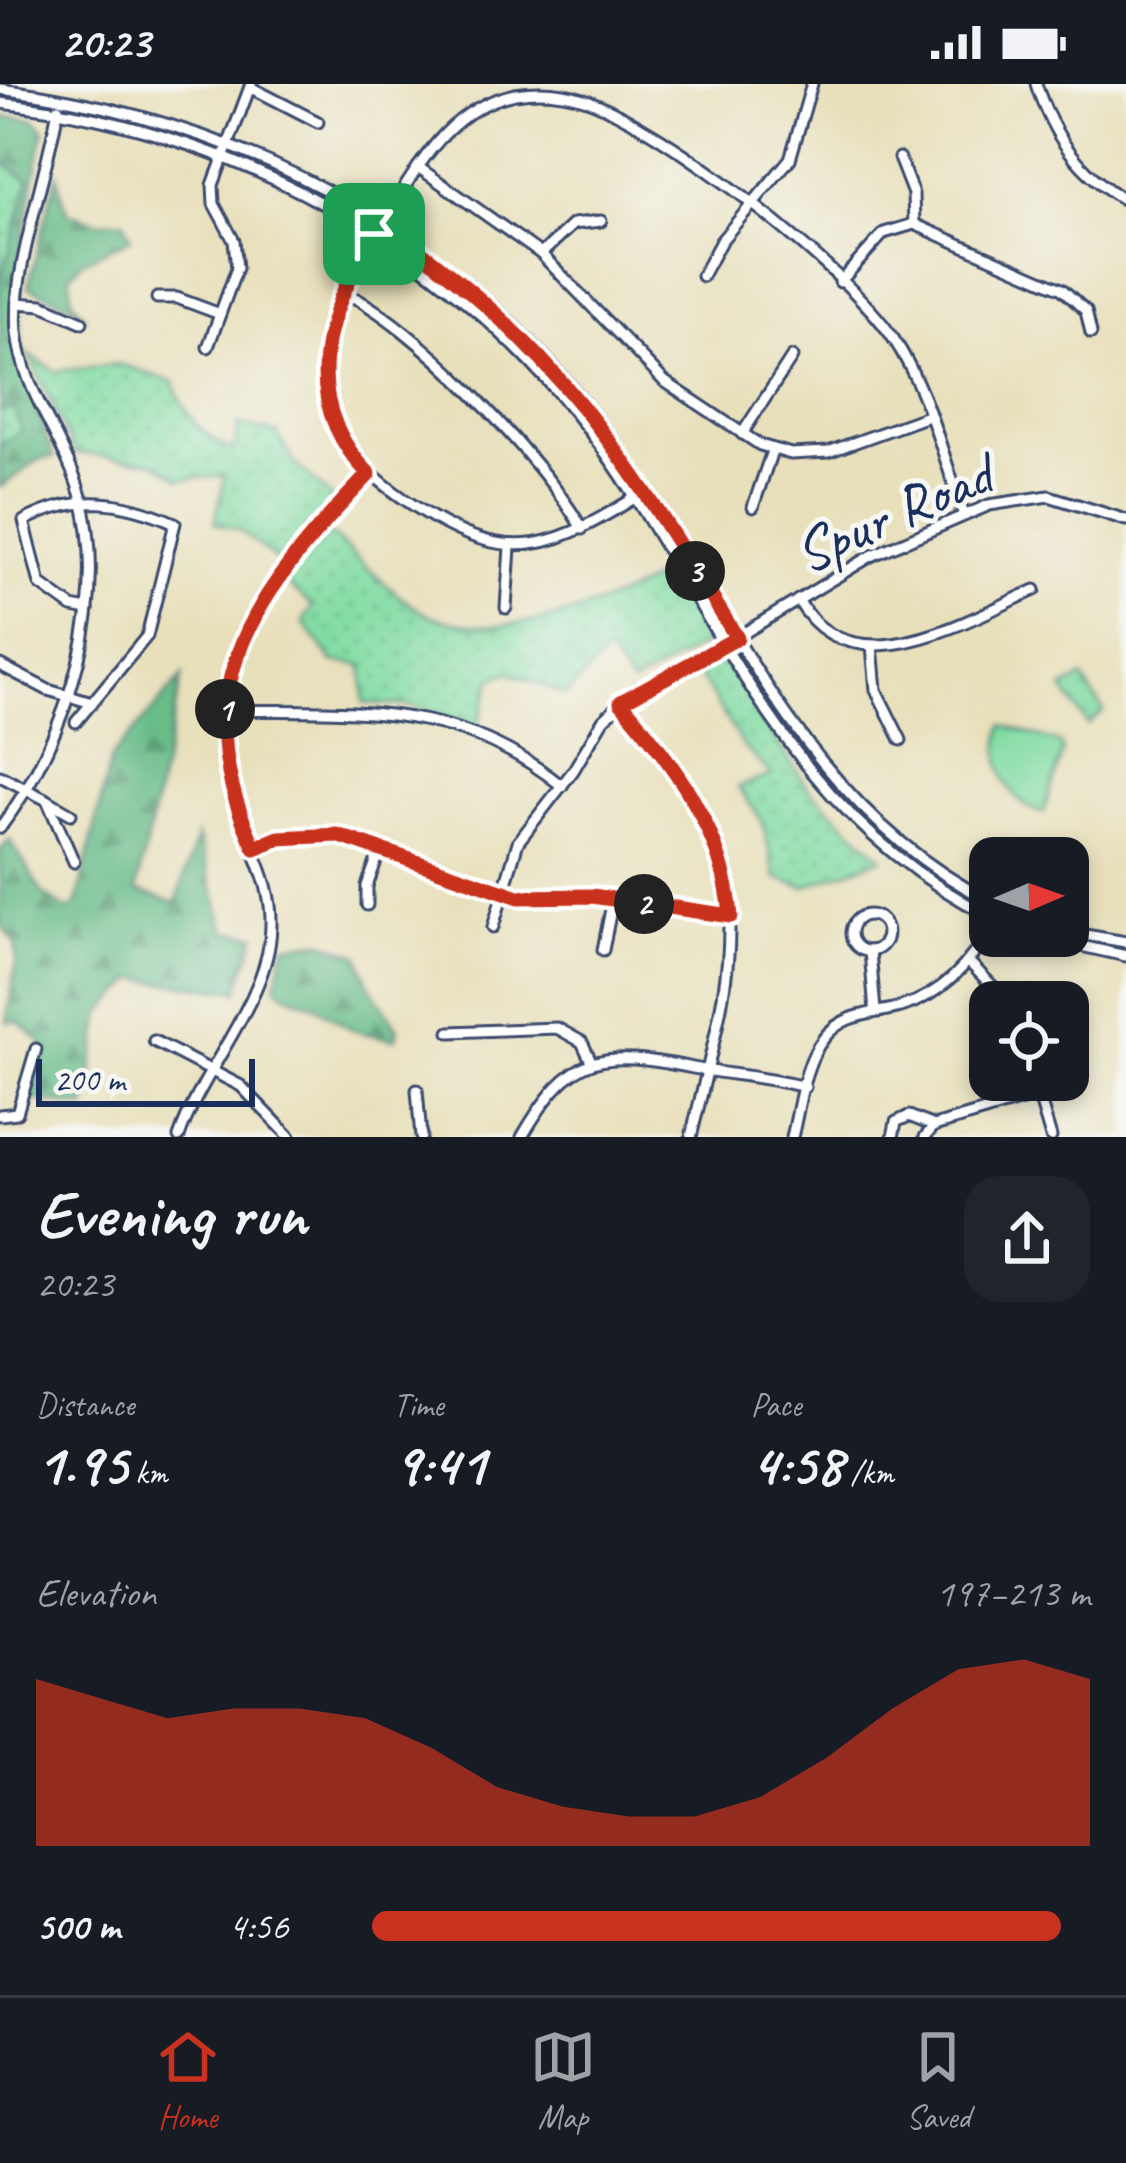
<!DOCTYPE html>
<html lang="en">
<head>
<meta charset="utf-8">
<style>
  :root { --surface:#171b24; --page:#20242c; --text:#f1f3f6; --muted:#9ea1a6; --line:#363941; --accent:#c8321e }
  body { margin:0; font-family:Caveat,sans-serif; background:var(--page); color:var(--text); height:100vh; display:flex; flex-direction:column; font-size:45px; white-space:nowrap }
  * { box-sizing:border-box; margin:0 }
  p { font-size:39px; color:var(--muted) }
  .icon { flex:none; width:66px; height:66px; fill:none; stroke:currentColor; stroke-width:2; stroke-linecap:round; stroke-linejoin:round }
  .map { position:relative; height:1053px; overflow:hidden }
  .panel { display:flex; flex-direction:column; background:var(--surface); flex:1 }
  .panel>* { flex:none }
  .needle { width:78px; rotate:88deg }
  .buttons { position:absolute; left:969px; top:753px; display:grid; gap:24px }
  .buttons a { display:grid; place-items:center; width:120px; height:120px; border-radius:24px; background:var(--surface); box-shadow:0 6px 18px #0003; font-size:60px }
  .scale { position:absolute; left:36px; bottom:30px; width:219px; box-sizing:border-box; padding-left:12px; border:6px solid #1b2f5e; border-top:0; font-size:33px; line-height:42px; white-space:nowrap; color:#1b2f5e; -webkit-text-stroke:9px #f6f6f2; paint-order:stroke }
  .pin { position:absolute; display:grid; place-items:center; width:102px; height:102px; color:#fff; margin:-51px; border-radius:24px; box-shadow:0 6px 18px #0006 }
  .km { position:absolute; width:60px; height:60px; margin:-30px; border-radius:50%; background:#222; color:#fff; font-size:33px; line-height:60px; text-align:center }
  .round { display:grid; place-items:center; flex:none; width:126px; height:126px; border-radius:36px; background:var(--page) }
  .head { display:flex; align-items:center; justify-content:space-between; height:204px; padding:0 36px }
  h1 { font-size:66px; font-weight:700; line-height:90px }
  .figures { display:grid; grid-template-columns:repeat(3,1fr); gap:18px; height:204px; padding:12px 36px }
  .figures div { display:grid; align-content:center }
  .figures b { font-size:60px; font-weight:700 }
  .figures small { font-size:33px; font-weight:400 }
  .figures p { font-size:33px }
  .chart { height:336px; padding:24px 36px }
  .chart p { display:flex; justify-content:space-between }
  .chart svg { width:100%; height:216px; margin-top:12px; fill:var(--accent); opacity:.7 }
  ul { padding:0 36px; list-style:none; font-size:39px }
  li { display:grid; grid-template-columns:192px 144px 1fr; align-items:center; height:90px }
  li i { height:30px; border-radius:15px; background:var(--accent) }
  .status { display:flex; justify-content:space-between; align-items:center; height:84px; padding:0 60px; background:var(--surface); direction:ltr }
  .status svg { height:33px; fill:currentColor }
  .tabs { display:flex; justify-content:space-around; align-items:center; height:168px; border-top:3px solid var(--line); background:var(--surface); font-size:33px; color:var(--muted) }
  .tabs a { display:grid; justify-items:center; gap:6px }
  .tabs .active { color:var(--accent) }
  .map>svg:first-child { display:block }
</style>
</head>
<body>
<div class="status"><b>20:23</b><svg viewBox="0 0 49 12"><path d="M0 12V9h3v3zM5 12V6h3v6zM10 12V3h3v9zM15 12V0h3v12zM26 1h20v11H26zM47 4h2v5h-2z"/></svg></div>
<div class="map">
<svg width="1126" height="1053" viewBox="0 0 1126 1053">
  <defs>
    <pattern id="grass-dots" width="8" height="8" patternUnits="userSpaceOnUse" patternTransform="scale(3)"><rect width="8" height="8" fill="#81dca2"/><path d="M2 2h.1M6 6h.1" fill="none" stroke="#6fbd8e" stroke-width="1.8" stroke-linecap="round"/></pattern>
    <pattern id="forest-firs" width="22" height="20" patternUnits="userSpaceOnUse" patternTransform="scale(3)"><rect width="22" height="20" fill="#68bc88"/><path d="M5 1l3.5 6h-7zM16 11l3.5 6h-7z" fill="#559972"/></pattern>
  </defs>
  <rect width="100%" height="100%" fill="#f6f6f2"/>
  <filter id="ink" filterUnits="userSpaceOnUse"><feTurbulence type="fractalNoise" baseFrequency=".00833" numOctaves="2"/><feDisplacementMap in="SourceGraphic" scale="24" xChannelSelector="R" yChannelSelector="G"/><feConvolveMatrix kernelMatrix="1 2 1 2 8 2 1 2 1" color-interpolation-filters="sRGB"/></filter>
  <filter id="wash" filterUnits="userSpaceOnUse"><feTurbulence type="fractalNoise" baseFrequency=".004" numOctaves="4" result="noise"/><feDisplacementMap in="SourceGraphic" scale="48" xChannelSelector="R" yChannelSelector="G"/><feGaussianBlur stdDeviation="2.7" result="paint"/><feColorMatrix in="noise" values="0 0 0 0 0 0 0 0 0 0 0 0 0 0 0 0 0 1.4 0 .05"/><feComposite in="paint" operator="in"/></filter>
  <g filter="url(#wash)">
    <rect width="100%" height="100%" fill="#e8e0bb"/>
    <g fill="url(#grass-dots)" stroke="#4e8680" stroke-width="3">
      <path d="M0,33L34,35L44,45C15,187 0,233 54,373L40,375L0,403Z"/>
      <path d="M29,271L56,287L119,280L174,298C181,326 206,357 234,366L238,340L277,349L294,378L333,415L278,477L238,445L215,439L225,392L180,395L155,378L75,369Z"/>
      <path d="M329,449C355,470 401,520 429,531C503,559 604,525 668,487L710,557L632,601L607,568L566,611L509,588L492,595L478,641L411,622L364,619L363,581L333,578L303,538L313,522L285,499Z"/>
      <path d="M715,579L726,582L809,705L883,774L804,803L776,794L762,737L738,703L772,691L743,662L698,590Z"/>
      <path d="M1082,594L1104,627L1088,641L1063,605Z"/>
    </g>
    <g fill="url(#forest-firs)" stroke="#427673" stroke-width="3">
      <path d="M0,33L34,35L44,45C17,188 0,231 54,373L40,375L0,403V362L21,347L14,324L0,327V200L29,96L0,76Z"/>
      <path d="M57,91L67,128L99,138L124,136L131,154L83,177L70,191L72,215L86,234L71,221L28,203Z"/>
      <path d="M182,593L136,807L176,819L197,752L226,847L256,851L238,907L136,895L102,929L86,1024L31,1015L42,958L19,938H7L16,878L15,859L0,839V766L10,756L43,810L69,827L77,819L111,674Z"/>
      <path d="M321,857L359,871L369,900L398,945L395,955C348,947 354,948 318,923C303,913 286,916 276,901L285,861Z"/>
    </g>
    <path fill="#81dca2" stroke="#4e8680" stroke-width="3" d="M1003,641L1059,659L1063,666L1043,729C1003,717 993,678 1003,641Z"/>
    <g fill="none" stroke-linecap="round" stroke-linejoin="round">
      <path stroke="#5ea6d4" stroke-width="3" d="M0,46L1,35"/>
    </g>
  </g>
  <g filter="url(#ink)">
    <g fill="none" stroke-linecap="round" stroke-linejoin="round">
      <defs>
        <g id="minor">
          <path d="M1036,0C1053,52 1079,89 1126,117"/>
          <path d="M250,3L318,38"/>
          <path d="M0,5C257,37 487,164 632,384C737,542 811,727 990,817"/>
          <path d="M0,19C257,46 495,190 633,410C738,576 805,739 990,832"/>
          <path d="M899,74L913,110L914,140"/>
          <path d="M418,83L541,170L664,297L760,361L791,370L828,368L928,332"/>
          <path d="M541,170L573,140L601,137"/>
          <path d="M702,192L721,157L790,75L812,0"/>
          <path d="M840,198L884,149L914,140L1062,205L1086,227L1091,249"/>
          <path d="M340,207C410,234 546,379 582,445"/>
          <path d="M157,214H177L220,230"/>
          <path d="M17,219L42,221L82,238"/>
          <path d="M208,263L237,184L234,157L214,120L213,101L251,0"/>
          <path d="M742,350L792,273"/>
          <path d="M646,407C555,463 513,486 416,423C275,333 318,239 392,123C424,73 453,23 515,10C539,6 564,8 587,16C668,46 845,183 893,254C928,306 943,373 964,431"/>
          <path d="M753,423L772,367"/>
          <path d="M798,516C851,607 965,537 1035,506"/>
          <path d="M506,524L510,463"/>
          <path d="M872,562L876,606L901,656"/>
          <path d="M0,581L48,606L92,619"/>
          <path d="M621,618C764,786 740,853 691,1053"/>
          <path d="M225,626C355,629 454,615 562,702"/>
          <path d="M76,638L147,552L175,439C123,416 76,409 24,437L40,500L72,523L88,526"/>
          <path d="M0,692L47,716L74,778"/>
          <path d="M47,716L71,730"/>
          <path d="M0,744C67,657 115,507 77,400C59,347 23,306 17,248C11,188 48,89 58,24"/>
          <path d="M255,764L297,751H337L519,813L592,812L731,833"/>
          <path d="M367,821V802L381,764"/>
          <circle cx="869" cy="849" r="18"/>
          <path d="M493,843L518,758L573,687L603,636L635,606L693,580L871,472L989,421L1049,412L1126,436"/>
          <path d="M1068,848L1126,858"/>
          <path d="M1036,852L1126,872"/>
          <path d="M603,866L613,815"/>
          <path d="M870,867L875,927"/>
          <path d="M969,878L1008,918"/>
          <path d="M450,948L557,944L582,958L591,977"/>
          <path d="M154,957L241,1002L290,1053"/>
          <path d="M1034,996L1051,1053"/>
          <path d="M417,1006L421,1053"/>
          <path d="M0,1031L17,1029L36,965"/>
          <path d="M934,1042L1039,1011"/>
          <path d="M179,1053C202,987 263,920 270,855C277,800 249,766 234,716C193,573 279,485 369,390"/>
          <path d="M522,1053C572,967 600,966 693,984C730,991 767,993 805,1003"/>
          <path d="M792,1053C800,1022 803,980 824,954C844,928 872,931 901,923C943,910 970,881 990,843"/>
          <path d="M893,1053L896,1038L909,1032L934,1042L925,1053"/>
        </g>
      </defs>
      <use href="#minor" stroke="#3a4a6c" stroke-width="15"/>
      <use href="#minor" stroke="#fff" stroke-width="9"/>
    </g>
  </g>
  <g fill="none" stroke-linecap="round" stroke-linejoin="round" filter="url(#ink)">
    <defs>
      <path id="route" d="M382,140C559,262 627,375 737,554L621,618C674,680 724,747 731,832L592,812L519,813L337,751L279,754L255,764C177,603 261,503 369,390C292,312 329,217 382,140Z"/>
    </defs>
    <use href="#route" stroke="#fff" stroke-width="24"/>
    <use href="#route" stroke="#c8321e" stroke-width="15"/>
  </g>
  <g text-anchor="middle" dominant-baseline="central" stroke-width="10" stroke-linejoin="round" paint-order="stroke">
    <g font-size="60" fill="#1b2f5e" stroke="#f6f6f2">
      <text transform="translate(893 429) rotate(-24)">Spur Road</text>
    </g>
  </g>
</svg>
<div class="buttons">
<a><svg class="needle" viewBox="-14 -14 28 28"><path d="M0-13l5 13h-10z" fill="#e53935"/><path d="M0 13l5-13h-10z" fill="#9ea1a6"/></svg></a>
<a><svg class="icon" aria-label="locate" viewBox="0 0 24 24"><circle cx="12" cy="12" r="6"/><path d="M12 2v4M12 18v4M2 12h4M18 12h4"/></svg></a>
</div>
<div class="scale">200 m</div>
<div class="pin" style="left:374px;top:150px;background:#1e9e55"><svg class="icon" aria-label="arrive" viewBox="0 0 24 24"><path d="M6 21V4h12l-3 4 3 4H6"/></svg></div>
<b class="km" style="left:225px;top:625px">1</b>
<b class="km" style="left:644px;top:820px">2</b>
<b class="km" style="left:695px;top:487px">3</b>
</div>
<section class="panel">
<div class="head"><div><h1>Evening run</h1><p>20:23</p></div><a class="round"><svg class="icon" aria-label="share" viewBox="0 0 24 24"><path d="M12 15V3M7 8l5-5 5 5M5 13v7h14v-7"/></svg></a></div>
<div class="figures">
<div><p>Distance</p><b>1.95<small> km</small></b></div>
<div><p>Time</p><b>9:41</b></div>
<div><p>Pace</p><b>4:58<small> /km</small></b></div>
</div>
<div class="chart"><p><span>Elevation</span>197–213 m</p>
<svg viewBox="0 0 160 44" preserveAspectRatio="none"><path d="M0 44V10L10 14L20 18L30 16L40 16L50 18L60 24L70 32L80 36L90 38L100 38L110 34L120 26L130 16L140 8L150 6L160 10V44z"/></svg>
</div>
<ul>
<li><b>500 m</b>4:56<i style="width:96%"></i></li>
</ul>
</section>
<nav class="tabs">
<a class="active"><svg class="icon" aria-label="home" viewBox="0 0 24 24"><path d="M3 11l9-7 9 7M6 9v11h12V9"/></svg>Home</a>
<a><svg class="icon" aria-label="map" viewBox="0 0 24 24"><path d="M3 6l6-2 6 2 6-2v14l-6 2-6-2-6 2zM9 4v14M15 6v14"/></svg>Map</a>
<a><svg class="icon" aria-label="saved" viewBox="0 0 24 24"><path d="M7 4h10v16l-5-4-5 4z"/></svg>Saved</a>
</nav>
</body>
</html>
